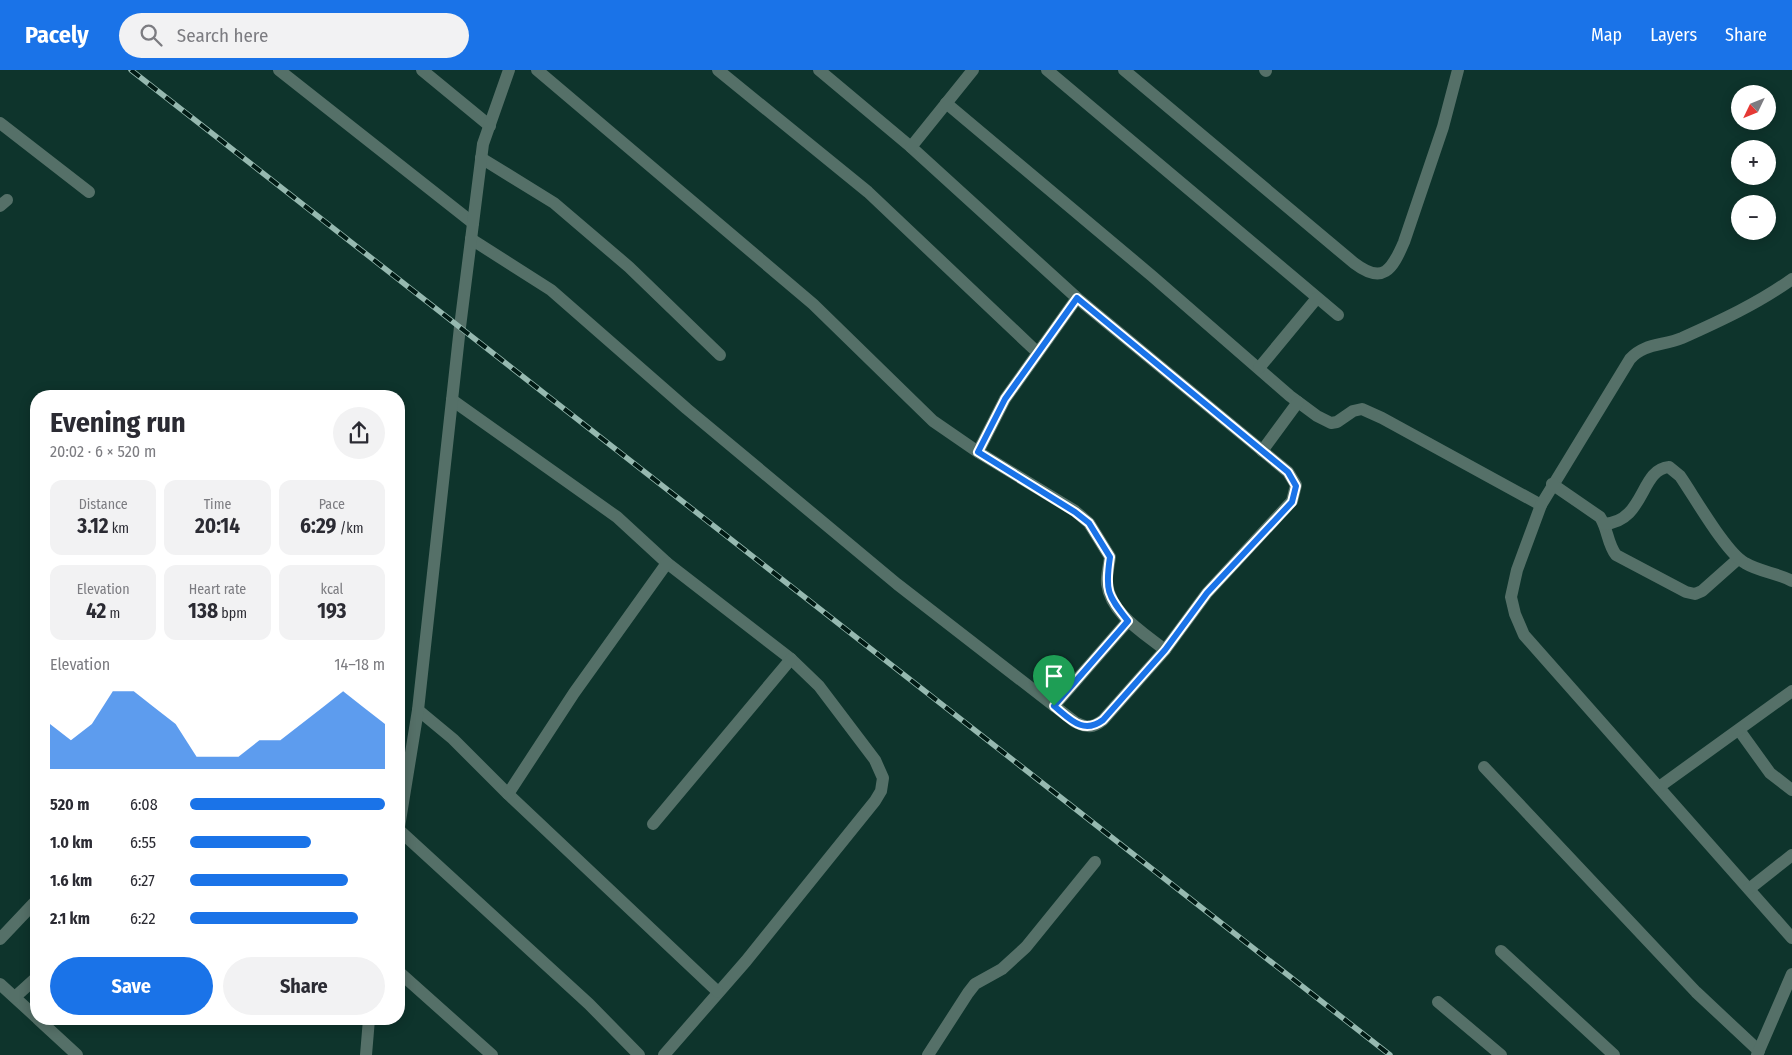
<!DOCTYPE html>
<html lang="en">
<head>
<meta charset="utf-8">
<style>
  :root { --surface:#fff; --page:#f2f2f3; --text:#2b2b33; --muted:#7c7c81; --accent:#1a73e8 }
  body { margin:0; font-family:"Fira Sans Condensed",sans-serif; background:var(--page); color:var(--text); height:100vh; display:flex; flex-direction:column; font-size:19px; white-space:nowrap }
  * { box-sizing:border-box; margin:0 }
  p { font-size:16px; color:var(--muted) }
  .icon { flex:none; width:28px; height:28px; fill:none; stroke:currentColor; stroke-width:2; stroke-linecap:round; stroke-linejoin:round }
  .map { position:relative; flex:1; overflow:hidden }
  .panel { position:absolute; left:30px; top:320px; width:375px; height:635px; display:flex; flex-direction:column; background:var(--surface); border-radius:20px; box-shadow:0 2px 12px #0003 }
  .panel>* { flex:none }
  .needle { width:32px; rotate:227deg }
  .buttons { position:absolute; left:1731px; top:15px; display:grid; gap:10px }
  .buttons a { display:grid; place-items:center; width:45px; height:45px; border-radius:50%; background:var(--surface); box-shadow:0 2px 12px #0003; font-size:25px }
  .pin { position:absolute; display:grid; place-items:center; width:42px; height:42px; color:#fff; margin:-51px -21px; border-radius:50% 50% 50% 0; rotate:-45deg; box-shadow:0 0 5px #0007 }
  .pin .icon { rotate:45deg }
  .round { display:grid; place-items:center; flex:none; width:52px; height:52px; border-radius:26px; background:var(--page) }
  .head { display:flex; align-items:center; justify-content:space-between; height:85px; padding:0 20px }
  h1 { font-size:28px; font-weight:700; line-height:38px }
  .figures { display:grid; grid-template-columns:repeat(3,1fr); gap:8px; height:85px; padding:5px 20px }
  .figures div { display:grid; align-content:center; border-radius:12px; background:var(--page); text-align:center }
  .figures b { font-size:21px; font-weight:700 }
  .figures small { font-size:14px; font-weight:400 }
  .figures p { font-size:14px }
  .chart { height:140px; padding:10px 20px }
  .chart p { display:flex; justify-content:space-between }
  .chart svg { width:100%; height:90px; margin-top:5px; fill:var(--accent); opacity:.7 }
  .cta { display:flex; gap:10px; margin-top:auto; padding:10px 20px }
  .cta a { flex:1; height:58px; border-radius:30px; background:var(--accent); color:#fff; font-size:20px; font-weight:700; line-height:58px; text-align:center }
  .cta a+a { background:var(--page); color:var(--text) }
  ul { padding:0 20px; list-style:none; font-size:16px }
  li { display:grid; grid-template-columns:80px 60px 1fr; align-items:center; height:38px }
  li i { height:12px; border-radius:6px; background:var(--accent) }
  header { display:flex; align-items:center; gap:30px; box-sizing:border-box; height:70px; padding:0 25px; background:var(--accent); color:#fff }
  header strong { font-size:24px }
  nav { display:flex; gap:28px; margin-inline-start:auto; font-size:18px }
  .search { width:350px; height:45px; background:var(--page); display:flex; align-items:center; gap:12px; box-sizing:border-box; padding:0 18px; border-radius:28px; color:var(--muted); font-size:19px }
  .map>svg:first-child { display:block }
</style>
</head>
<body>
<header>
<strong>Pacely</strong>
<div class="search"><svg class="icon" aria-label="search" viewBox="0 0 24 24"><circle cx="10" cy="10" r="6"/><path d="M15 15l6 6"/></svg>Search here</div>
<nav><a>Map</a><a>Layers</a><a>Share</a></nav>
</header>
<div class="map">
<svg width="1792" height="985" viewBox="0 0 1792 985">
  <rect width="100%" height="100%" fill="#0e342c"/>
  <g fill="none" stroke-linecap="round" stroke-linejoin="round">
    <g stroke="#557068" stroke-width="12">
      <path d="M279,0L473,153"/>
      <path d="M422,0L490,56"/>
      <path d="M537,0L813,234L933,351L978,382L1075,441L1089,453L1110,487C1109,496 1106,506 1107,514C1111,544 1144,563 1165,580L1207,523L1292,431L1296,415L1288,402L1077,228L911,77L819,0"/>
      <path d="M718,0L868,122L1037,282"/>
      <path d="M1047,0L1338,245"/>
      <path d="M1124,0L1354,193C1383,215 1392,200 1404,172L1443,57L1458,0"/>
      <path d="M1265,0L1266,1"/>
      <path d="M946,33L1152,206L1290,326L1317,346L1331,353L1337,352L1353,341L1362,339L1382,348L1541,435"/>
      <path d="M0,53L89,122"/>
      <path d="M911,77L973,0"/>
      <path d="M481,88L554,133L629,197L720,285"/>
      <path d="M0,136L7,130"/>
      <path d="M471,169L551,220L687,339L897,514L1075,652C1087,658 1093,658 1103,650L1165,580"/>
      <path d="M1792,209C1759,233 1720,251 1682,268C1663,276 1644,273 1630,289L1541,435L1517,500L1511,527L1515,544L1524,565L1792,868"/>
      <path d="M1259,298L1317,228"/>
      <path d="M452,330L617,447L667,493L791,589L819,616L875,690L883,708L881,721L875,731L746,891L664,985"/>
      <path d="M1262,381L1298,332"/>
      <path d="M978,382L1005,329L1077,228"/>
      <path d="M1552,414L1600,447C1608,459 1607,473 1616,485L1686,522L1695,524L1702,521L1738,489"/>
      <path d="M1604,454C1645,452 1640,399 1669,397L1680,406C1694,426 1726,483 1745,493C1760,502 1778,503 1792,511"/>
      <path d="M1054,636L1128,551"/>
      <path d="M418,640L453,669L508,724L718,922"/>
      <path d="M1739,660L1770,703L1792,720"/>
      <path d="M1484,697L1696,922L1759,981"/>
      <path d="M1659,717L1792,621"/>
      <path d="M508,724L574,623L667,493"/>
      <path d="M653,754L791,589"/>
      <path d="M399,757L418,640L460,257L483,74L509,0"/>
      <path d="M399,760L589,934L639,985"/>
      <path d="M1749,819L1792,785"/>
      <path d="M0,869L36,831"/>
      <path d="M1501,881L1614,985"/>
      <path d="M399,902L492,985"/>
      <path d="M0,914L36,947"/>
      <path d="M15,927L36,908"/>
      <path d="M1438,932L1501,985"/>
      <path d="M38,949L77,985"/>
      <path d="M366,985L369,949"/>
      <path d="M928,985L968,923L975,914L1002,899L1026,877L1095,792"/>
      <path d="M1757,985L1792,904"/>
    </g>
    <defs>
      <path id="rail" d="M131,0L1390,985"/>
    </defs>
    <use href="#rail" stroke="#96b9b0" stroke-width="5.5"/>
    <use href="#rail" stroke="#001a14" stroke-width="4" stroke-dasharray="11" stroke-linecap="butt"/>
  </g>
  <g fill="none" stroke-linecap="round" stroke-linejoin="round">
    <defs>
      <path id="route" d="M1077,228L1288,402L1296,416L1292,432L1207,523L1165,580L1103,650C1083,665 1070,649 1054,636L1128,551C1107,525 1105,520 1110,487L1089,453L1075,442L978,382L1005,329Z"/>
    </defs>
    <use href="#route" stroke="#fff" stroke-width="10"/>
    <use href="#route" stroke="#1a73e8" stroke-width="6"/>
  </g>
</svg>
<div class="buttons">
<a><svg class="needle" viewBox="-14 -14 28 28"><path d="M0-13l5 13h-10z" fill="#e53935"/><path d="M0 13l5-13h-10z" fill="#7c7c81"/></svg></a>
<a>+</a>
<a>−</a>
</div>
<div class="pin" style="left:1054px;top:636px;background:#1e9e55"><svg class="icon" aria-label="arrive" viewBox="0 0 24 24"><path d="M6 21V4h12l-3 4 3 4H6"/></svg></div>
<section class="panel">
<div class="head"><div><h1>Evening run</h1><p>20:02 · 6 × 520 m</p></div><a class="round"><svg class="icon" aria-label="share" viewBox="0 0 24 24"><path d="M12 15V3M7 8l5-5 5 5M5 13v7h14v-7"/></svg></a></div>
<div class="figures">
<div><p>Distance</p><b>3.12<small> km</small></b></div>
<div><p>Time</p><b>20:14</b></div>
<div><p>Pace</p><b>6:29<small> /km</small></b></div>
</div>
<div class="figures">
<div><p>Elevation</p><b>42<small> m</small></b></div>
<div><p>Heart rate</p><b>138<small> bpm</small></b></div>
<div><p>kcal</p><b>193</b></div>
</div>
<div class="chart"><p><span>Elevation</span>14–18 m</p>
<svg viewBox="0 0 160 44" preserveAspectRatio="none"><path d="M0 44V22L10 30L20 22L30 6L40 6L50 14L60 22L70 38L80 38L90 38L100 30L110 30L120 22L130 14L140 6L150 14L160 22V44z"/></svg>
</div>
<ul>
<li><b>520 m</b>6:08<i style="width:100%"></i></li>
<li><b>1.0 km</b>6:55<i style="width:62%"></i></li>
<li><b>1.6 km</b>6:27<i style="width:81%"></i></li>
<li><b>2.1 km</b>6:22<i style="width:86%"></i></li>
</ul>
<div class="cta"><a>Save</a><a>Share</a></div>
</section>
</div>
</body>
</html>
